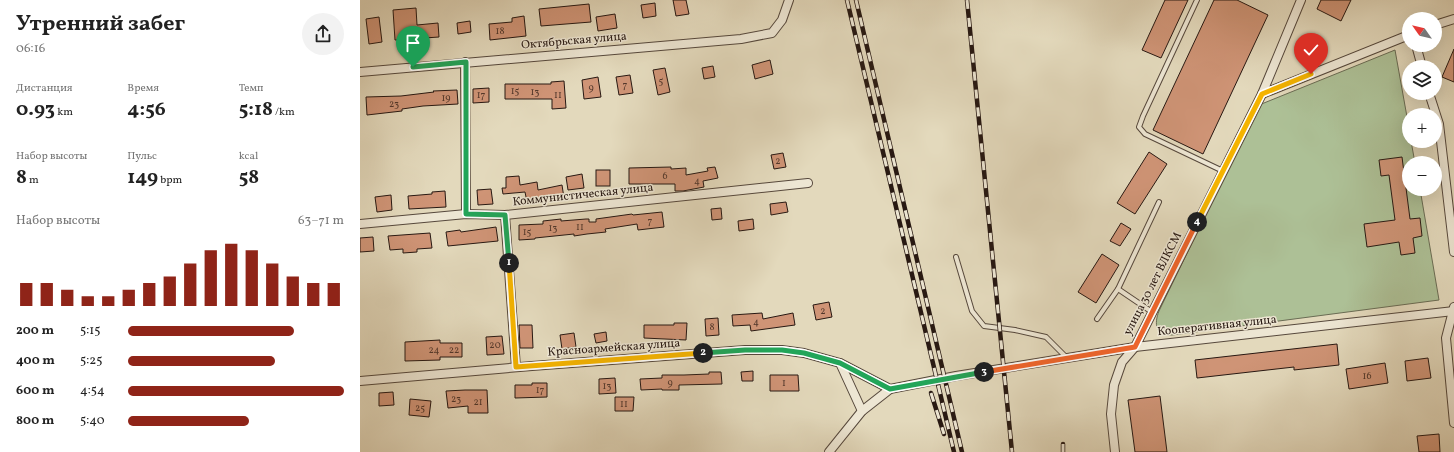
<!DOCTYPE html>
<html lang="ru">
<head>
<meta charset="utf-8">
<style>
  :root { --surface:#fff; --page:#f2f2f2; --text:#222; --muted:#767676; --accent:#8f2418 }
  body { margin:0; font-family:Vollkorn,serif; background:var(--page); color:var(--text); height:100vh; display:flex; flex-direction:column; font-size:15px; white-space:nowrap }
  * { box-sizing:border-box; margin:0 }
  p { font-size:13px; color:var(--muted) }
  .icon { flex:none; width:22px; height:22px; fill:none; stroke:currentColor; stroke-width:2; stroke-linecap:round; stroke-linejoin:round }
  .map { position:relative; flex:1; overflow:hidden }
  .drawer { display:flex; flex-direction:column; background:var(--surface); width:360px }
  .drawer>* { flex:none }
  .needle { width:26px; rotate:304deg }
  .fabs { position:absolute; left:1042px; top:12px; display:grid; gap:8px }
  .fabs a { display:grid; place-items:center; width:40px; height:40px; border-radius:50%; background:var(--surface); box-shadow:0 4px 16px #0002; font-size:20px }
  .pin { position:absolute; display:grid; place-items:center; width:34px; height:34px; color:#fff; margin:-41px -17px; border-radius:50% 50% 50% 0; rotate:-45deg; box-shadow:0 0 4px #0007 }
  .pin .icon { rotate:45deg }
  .km { position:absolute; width:20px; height:20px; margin:-10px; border-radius:50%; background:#222; color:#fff; font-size:11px; line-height:20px; text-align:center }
  .round { display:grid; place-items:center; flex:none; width:42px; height:42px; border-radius:21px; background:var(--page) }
  .head { display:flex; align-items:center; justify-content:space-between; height:68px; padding:0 16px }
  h1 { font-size:22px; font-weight:700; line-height:30px }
  .stats { display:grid; grid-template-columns:repeat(3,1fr); gap:6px; height:68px; padding:4px 16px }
  .stats div { display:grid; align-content:center }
  .stats b { font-size:20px; font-weight:700 }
  .stats small { font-size:11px; font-weight:400 }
  .stats p { font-size:11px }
  .chart { height:112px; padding:8px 16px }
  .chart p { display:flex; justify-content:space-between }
  .chart svg { width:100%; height:72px; margin-top:4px; stroke:var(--accent); stroke-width:6 }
  ul { padding:0 16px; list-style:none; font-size:13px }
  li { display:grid; grid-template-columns:64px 48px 1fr; align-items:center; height:30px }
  li i { height:10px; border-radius:5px; background:var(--accent) }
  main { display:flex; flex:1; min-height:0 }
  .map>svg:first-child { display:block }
</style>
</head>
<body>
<main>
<section class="drawer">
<div class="head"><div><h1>Утренний забег</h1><p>06:16</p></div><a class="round"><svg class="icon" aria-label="share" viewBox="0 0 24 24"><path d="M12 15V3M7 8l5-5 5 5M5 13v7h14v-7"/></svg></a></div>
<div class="stats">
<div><p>Дистанция</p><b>0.93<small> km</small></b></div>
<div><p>Время</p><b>4:56</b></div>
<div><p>Темп</p><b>5:18<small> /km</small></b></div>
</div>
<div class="stats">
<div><p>Набор высоты</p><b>8<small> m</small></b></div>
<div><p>Пульс</p><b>149<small> bpm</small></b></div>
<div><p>kcal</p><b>58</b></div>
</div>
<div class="chart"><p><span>Набор высоты</span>63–71 m</p>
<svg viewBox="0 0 160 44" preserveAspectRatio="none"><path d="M5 44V30M15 44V30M25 44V34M35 44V38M45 44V38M55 44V34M65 44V30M75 44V26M85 44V18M95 44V10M105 44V6M115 44V10M125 44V18M135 44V26M145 44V30M155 44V30"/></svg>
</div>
<ul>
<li><b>200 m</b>5:15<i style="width:77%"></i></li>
<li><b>400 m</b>5:25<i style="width:68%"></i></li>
<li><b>600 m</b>4:54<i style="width:100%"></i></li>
<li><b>800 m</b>5:40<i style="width:56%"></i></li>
</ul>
</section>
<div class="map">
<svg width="1094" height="452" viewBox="0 0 1094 452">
  <rect width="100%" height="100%" fill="#e3d9bc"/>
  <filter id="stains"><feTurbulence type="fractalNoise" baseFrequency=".005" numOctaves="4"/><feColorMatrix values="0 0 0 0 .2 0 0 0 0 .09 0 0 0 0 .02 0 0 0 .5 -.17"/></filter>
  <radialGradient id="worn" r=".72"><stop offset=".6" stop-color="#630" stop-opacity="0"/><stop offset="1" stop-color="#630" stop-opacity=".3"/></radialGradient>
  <path fill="#adc096" stroke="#6a6c54" d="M1035,50L1049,128V141H1051L1055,163H1049V189H1060L1079,300L812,335C795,335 794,324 799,311L899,105Z"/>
  <g fill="#cf9476" stroke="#271812">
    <path d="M313,0H326L329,14L316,16Z"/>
    <path d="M805,0H828L801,58L782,50Z"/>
    <path d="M854,0H877L908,15L843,154L793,130Z"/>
    <path d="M961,0H991L981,21L957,9Z"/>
    <path d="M295,3L296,16L283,18L281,5Z"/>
    <path d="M229,4L231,22L181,26L179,9Z"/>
    <path d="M56,8L57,25L78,23L79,37L35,40L33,10Z"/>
    <path d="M255,14L257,28L238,31L236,17Z"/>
    <path d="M164,16L166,36L130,40L129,24L152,22V18Z"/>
    <path d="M19,17L22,42L9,44L6,19Z"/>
    <path d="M110,21L111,32L98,34L97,23Z"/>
    <path d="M1094,49V82L1082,77Z"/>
    <path d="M410,60L413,74L395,79L392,65Z"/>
    <path d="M353,66L355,77L344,79L342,68Z"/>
    <path d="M305,68L310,92L298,95L293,70Z"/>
    <path d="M270,75L273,93L259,95L256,77Z"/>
    <path d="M238,77L241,97L224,99L222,80Z"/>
    <path d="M204,81L206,108L192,109V99H145V84H191V82Z"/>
    <path d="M129,88V102L113,103V89Z"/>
    <path d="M97,90L98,104L63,106L42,109V111L7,115L6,97L41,96L74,92L73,91Z"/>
    <path d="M789,152L807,164L775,214L757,203Z"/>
    <path d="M423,153L426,167L414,169L411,155Z"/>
    <path d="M1042,157L1050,219L1060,218L1062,236L1053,238L1055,253L1041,255L1039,242L1007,247L1004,224L1035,220L1029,175L1021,176L1019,160Z"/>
    <path d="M311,167V169L326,168V175L348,171L347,168L355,167L358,178L343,181L344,187L323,191H315V184H269V168Z"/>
    <rect x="236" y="170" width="14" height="16"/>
    <path d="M222,174L224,188L208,190L206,177Z"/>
    <path d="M159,176L160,185L177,182L178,190L202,185L204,198L190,200V198L167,202L165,192L143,194L142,188H146V177Z"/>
    <path d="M131,189L133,204L118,205L117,190Z"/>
    <path d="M85,191L86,207L49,209L48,196L72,194V192Z"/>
    <path d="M31,195L32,210L17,212L15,197Z"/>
    <path d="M426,202L428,212L411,215L410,204Z"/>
    <path d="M361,208L362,219L352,220L351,209Z"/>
    <path d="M302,212L304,227L278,230L277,224L245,229L246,232L227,234L214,236V234L175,238V239L159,240V225L183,224V221L201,219V221L226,219H229V222H236V219L272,214L273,215Z"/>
    <path d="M393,219L394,229L379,231L378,221Z"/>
    <path d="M761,223L771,229L760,246L750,241Z"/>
    <path d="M136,227L138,241L88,246L86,232L100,230L101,232Z"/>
    <path d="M70,233L72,248L57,249V252L43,253V249L30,250L28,236Z"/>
    <path d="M13,237L14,251L0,252V238Z"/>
    <path d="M742,254L759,265L736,303L718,292Z"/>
    <path d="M469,302L472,317L456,320L453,305Z"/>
    <path d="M402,313L403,319L433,313L435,325L391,331L390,325L373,326L372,315Z"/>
    <path d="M358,318L359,335L346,336L345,319Z"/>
    <path d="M314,323H327L326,340L284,338V325H314Z"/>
    <path d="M159,325H172L173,348H160Z"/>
    <path d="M246,332L247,341L236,343L234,334Z"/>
    <path d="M214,333L216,347L202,349L200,335Z"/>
    <path d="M142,336L144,354L127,355L126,337Z"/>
    <path d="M80,340V343H102V357H80V360L45,361V342Z"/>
    <path d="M977,344L979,365L934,370V367L837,378L835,360Z"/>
    <path d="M1068,358L1071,378L1047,381L1045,361Z"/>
    <path d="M1025,363L1028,383L989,389L986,369Z"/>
    <path d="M393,371V381H382L381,372Z"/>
    <path d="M349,372H361L362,384L319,385V390H302V389L281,390L280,379L302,378V375H324L349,374Z"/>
    <path d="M410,375H438L439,391H410Z"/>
    <path d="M255,378L256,393L239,394V379Z"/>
    <path d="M172,383H187V397L155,398V385H172Z"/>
    <path d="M105,390H127L128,413H108V406L88,408L86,391Z"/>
    <path d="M33,392L34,405L19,406V393Z"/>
    <path d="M800,396L807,452H775L768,400Z"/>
    <path d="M255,397H274L273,411H255Z"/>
    <path d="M50,399L71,401L69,417L49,415Z"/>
    <path d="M1079,434L1080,452H1059L1057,436Z"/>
  </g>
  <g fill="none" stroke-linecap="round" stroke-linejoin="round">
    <defs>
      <g id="lane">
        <path d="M837,0L783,116L779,127L785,134L863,171"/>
        <path d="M596,257L612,311L624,326L655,330L686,337L707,358"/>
        <path d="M792,312L758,289L799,202"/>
        <path d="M737,319L758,289"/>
      </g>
      <g id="street">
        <path d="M1075,25L1094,19"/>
        <path d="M1056,45L1062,67"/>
        <path d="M105,62L106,214"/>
        <path d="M0,72L381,39L412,33L422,20L429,0"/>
        <path d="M1069,93L1079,124L1094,252"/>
        <path d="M902,94L1049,35"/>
        <path d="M145,215L156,367"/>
        <path d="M0,224L106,214L145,215L448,183"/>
        <path d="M1094,307L1086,338L1094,423"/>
        <path d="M480,363L530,389L596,376L775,347L1094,311"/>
        <path d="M0,381L172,366L385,350H422L444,353L480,363L502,411"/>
        <path d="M469,452L502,411L530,389"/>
        <path d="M755,452L751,414L754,385L762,362L775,347L902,94L941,0"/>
      </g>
    </defs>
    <use href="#lane" stroke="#56483c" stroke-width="6"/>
    <use href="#street" stroke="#56483c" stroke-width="10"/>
    <use href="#lane" stroke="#ede6d3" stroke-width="4"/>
    <use href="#street" stroke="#ede6d3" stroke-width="8"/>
    <defs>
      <g id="rail">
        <path d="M487,0L594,452"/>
        <path d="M496,0L602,452"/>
        <path d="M607,0L652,452"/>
        <path d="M571,393L584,434"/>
        <path d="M703,452V444"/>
      </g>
    </defs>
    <use href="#rail" stroke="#271812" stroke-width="4.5"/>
    <use href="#rail" stroke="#ede6d3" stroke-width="3" stroke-dasharray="9" stroke-linecap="butt"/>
  </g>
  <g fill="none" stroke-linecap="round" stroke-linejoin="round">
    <defs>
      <path id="split-1" d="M53,67L106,62V214L145,215L149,263"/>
      <path id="split-2" d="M149,263L156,367L343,353"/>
      <path id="split-3" d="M343,353L385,350H422L444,353L480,363L530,389L624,372"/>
      <path id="split-4" d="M624,372L775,347L837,222"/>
      <path id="split-5" d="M837,222L902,94L951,74"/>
    </defs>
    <use href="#split-1" stroke="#fff" stroke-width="8"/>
    <use href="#split-2" stroke="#fff" stroke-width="8"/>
    <use href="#split-3" stroke="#fff" stroke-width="8"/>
    <use href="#split-4" stroke="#fff" stroke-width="8"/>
    <use href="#split-5" stroke="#fff" stroke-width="8"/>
    <use href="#split-1" stroke="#22a559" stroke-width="5"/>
    <use href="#split-2" stroke="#f5b400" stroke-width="5"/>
    <use href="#split-3" stroke="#22a559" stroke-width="5"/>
    <use href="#split-4" stroke="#f0652b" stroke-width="5"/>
    <use href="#split-5" stroke="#f5b400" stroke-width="5"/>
  </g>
  <g text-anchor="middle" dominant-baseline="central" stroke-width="3" stroke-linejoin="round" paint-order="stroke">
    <g font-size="10" fill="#51372b">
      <text x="140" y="31">18</text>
      <text x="301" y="81">5</text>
      <text x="265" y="85">7</text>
      <text x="231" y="88">9</text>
      <text x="155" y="91">15</text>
      <text x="175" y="92">13</text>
      <text x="121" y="95">17</text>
      <text x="198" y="95">11</text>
      <text x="86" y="98">19</text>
      <text x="34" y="104">23</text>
      <text x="418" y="161">2</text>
      <text x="305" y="176">6</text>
      <text x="337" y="181">4</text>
      <text x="290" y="221">7</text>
      <text x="220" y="227">11</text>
      <text x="193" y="228">13</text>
      <text x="167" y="232">15</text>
      <text x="463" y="311">2</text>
      <text x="396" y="322">4</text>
      <text x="352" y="327">8</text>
      <text x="135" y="345">20</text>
      <text x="74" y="350">24</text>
      <text x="94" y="350">22</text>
      <text x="1007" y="376">16</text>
      <text x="310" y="383">9</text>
      <text x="424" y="383">1</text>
      <text x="247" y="386">13</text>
      <text x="180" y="390">17</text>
      <text x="96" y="399">23</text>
      <text x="118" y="402">21</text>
      <text x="264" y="404">11</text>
      <text x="60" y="408">25</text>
    </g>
    <g font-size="12" fill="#271812" stroke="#ede6d3">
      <text transform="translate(214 41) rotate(-5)">Октябрьская улица</text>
      <text transform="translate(223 195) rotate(-6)">Коммунистическая улица</text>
      <text transform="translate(793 284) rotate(-63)">улица 30 лет ВЛКСМ</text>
      <text transform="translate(857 326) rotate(-6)">Кооперативная улица</text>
      <text transform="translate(254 348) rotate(-4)">Красноармейская улица</text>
    </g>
  </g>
  <rect width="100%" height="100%" filter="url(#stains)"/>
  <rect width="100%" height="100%" fill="url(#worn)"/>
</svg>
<div class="fabs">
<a><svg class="needle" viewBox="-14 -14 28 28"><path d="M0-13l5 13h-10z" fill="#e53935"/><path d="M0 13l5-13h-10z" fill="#767676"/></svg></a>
<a><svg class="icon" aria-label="layers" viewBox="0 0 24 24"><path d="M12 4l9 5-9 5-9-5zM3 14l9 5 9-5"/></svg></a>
<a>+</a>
<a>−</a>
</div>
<div class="pin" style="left:53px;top:67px;background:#1e9e55"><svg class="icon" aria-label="arrive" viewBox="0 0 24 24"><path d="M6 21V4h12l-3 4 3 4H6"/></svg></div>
<div class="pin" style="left:951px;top:74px;background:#d93025"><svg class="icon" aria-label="check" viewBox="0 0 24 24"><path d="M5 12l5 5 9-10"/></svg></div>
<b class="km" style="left:149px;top:263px">1</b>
<b class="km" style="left:343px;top:353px">2</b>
<b class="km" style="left:624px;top:372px">3</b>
<b class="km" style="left:837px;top:222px">4</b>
</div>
</main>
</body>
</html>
